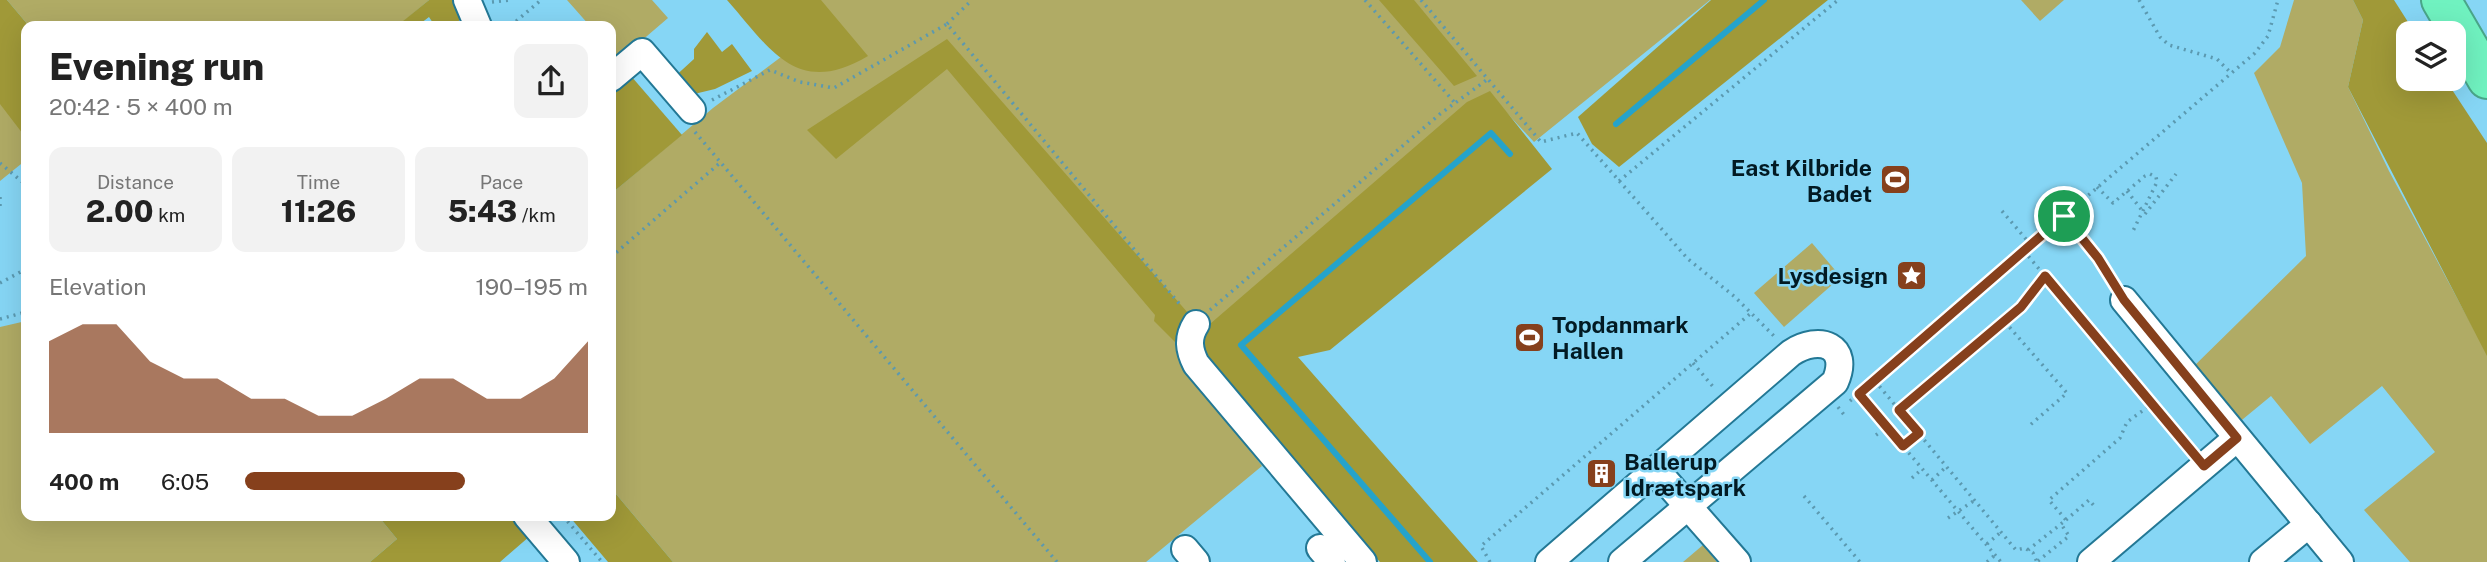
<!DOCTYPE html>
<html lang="en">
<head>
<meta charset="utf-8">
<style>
  :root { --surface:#fff; --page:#f2f2f2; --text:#222; --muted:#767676; --accent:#86401c }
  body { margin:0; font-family:"Public Sans",sans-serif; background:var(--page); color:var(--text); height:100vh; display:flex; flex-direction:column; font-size:26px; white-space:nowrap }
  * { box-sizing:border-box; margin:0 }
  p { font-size:23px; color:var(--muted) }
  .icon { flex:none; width:38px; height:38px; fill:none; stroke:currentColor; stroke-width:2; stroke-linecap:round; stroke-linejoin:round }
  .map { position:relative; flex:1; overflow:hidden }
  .panel { position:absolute; left:21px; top:21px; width:595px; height:500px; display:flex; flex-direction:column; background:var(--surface); border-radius:14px; box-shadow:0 7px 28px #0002 }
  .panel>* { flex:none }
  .fabs { position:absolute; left:2396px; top:21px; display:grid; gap:14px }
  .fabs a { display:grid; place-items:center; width:70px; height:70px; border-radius:14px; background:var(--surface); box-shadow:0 7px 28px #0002; font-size:35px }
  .pin { position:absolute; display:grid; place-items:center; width:60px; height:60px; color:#fff; margin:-30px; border:4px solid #fff; border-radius:50%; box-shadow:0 2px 7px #0007 }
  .round { display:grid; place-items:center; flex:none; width:74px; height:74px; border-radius:14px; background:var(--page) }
  .overview { display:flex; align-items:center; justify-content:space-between; height:119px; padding:0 28px }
  h1 { font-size:38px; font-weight:800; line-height:52px }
  .stats { display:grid; grid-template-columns:repeat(3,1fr); gap:10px; height:119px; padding:7px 28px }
  .stats div { display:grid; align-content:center; border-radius:14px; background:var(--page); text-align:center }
  .stats b { font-size:30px; font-weight:800 }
  .stats small { font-size:19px; font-weight:400 }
  .stats p { font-size:19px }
  .chart { height:196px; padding:14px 28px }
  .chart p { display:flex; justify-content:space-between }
  .chart svg { width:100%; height:126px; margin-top:7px; fill:var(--accent); opacity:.7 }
  ul { padding:0 28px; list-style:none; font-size:23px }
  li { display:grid; grid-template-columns:112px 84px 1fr; align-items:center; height:52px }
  li i { height:18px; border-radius:9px; background:var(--accent) }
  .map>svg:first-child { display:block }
</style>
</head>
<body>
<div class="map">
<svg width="2487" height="562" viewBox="0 0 2487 562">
  <rect width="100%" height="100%" fill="#86d6f5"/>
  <g fill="#b0ab65">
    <path d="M7,0H429L398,26H29Z"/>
    <path d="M567,0H652L668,18L619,60L611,51V26H590Z"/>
    <path d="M818,0H1710L1534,142L1492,97L1186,363L1262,466L1146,562H673L611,488V194L713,108L833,18Z"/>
    <path d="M2021,0H2064L2040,21Z"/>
    <path d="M2294,0H2353L2363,20L2348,87L2389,171L2487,354V562H2410L2364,510L2435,452L2382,386L2310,444L2271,396L2237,424L2190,370L2306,256L2302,183L2254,73L2280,47Z"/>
    <path d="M0,35L26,69V160L0,181Z"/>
    <path d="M1812,243L1841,277L1784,327L1754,293Z"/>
    <path d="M26,321V516H378L397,539L370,562H0V327Z"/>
    <path d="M1703,545L1717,562H1683Z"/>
  </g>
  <g fill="#a09938">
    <path d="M0,0H7L29,26H26V138L0,104Z"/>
    <path d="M429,0H459L463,15L455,26H435L429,17L417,26H397Z"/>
    <path d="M727,0H821L868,56C797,98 771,50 727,0Z"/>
    <path d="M1379,0H1414L1477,76L1454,86Z"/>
    <path d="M1711,0H1828L1619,167L1592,144L1578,117Z"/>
    <path d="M2353,0H2394L2415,33H2408V79H2445L2487,143V356L2348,87L2363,20Z"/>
    <path d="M707,32L722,52L732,44L752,71L715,89L690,95L671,80L694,59V49Z"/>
    <path d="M947,39L1203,330L1467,102L1490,91L1552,169L1330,350L1298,357L1478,562H1380L1282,456L1195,351L1176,343L1154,321L1155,315L947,69L836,159L807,130Z"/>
    <path d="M631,76L682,135L611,194V93Z"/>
    <path d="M611,488L673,562H608L569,516H611Z"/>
    <path d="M378,516H514L530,536L500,562H370L397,539Z"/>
  </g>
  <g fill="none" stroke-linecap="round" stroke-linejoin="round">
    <g stroke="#25a3cb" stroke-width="6">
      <path d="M1616,124L1764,0"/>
      <path d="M1430,562L1241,345L1491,133L1510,154"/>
    </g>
    <defs>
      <g id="minor">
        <path d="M467,0L478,26"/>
        <path d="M611,78L642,52L692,110"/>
        <path d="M2124,300L2340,562"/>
        <path d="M1196,324C1187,338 1189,350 1196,364L1363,562"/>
        <path d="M1657,471L1737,562"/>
        <path d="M527,516L566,562"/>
        <path d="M1320,548L1332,562"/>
        <path d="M1185,549L1196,562"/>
        <path d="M1549,562L1791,353C1820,334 1851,346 1835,382L1622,562"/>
        <path d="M2091,562L2237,438"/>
        <path d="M2263,562L2309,524"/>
      </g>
      <path id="highway" d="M2441,0L2487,79"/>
    </defs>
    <use href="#minor" stroke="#237895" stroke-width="30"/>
    <use href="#highway" stroke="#4aa689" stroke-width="42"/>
    <g stroke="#5b99b0" stroke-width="3.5" stroke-dasharray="2 5" stroke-linecap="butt">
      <path d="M1365,0L1455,103"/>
      <path d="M1421,0L1541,142L1577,133L1688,259L1735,297L1777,339"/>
      <path d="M2139,0L2160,37L2169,45L2217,59L2231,73"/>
      <path d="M492,2L510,0"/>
      <path d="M947,24L972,0"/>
      <path d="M517,26L514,23L541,0"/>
      <path d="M712,100L770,70L800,82L834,88L947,24L1182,307"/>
      <path d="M695,132L1057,562"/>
      <path d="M0,163L26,185"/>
      <path d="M1619,181L1838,0"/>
      <path d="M2097,187L2113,203L2145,176L2150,174L2156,177L2157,182L2132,233"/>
      <path d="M2127,191L2144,213"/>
      <path d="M0,197V211"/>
      <path d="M2002,211L2031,245"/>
      <path d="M2145,214L2176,174"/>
      <path d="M2064,216L2112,282"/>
      <path d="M2024,251L2189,448"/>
      <path d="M611,257L721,162"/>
      <path d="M0,283L26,269"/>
      <path d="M1210,310L1440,114L1488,79"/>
      <path d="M0,319L26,312"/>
      <path d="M2005,322L2067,393L2029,426"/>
      <path d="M1693,363L1715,389"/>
      <path d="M1875,381L2016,550L2025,548L2033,553L2037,562"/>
      <path d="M1859,394L2001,562"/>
      <path d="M1850,401L1900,356L2255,53L2268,36L2278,0"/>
      <path d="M1838,407L1845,416"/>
      <path d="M1899,410L2021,307L2044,276"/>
      <path d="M1876,435L1887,427"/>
      <path d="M1903,446L1919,433"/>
      <path d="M1912,478L1922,469"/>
      <path d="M1932,480L1947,466"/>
      <path d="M1804,496L1860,562"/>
      <path d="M563,516L602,562"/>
      <path d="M1948,518L1975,500"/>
      <path d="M2066,520L2089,500L2096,508"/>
      <path d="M1987,544L2001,532"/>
      <path d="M2028,550L2066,520L2049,500L2120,438L2127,422L2152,404"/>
      <path d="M2038,561L2069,536L2061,524"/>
      <path d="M1490,562L1481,546L1751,313"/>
      <path d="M1987,562L1995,555"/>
    </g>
    <use href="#minor" stroke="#fff" stroke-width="26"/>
    <use href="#highway" stroke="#70f2c0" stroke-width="38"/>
  </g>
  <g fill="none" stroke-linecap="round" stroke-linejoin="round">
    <defs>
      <path id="route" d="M2064,216L2098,258L2124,300L2237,438L2204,466L2045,276L2021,307L1899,410L1919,433L1903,446L1859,394Z"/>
    </defs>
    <use href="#route" stroke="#fff" stroke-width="14"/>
    <use href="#route" stroke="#86401c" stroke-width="9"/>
  </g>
  <defs>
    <symbol id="stadium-square" viewBox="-11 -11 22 22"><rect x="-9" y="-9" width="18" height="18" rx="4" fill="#86401c" stroke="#86d6f5"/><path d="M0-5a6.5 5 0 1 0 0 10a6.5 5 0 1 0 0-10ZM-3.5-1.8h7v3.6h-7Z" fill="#fff"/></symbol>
    <symbol id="sight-square" viewBox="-11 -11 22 22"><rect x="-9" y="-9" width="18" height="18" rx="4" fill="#86401c" stroke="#86d6f5"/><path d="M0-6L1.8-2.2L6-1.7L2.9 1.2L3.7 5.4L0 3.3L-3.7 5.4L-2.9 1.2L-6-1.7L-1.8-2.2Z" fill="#fff"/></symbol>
    <symbol id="building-square" viewBox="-11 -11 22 22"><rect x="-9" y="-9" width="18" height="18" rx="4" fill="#86401c" stroke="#86d6f5"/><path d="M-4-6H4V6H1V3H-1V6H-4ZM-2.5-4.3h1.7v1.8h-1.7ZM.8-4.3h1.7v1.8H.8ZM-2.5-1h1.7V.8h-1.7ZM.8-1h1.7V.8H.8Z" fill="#fff"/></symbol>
  </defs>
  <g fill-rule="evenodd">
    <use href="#stadium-square" x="1878" y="162" width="35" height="35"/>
    <use href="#sight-square" x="1894" y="258" width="35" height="35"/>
    <use href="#stadium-square" x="1512" y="320" width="35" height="35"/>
    <use href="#building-square" x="1584" y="456" width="35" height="35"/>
  </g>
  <g text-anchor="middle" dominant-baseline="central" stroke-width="5" stroke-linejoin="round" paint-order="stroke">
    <g font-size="23" font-weight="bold" fill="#021a23" stroke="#86d6f5" text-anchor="end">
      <text x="1872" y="167">East Kilbride<tspan x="1872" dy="26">Badet</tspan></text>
      <text x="1888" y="275">Lysdesign</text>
      <text x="1552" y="324" text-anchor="start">Topdanmark<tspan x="1552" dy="26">Hallen</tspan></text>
      <text x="1624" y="461" text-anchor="start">Ballerup<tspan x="1624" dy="26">Idrætspark</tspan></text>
    </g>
  </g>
</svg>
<div class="fabs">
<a><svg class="icon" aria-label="layers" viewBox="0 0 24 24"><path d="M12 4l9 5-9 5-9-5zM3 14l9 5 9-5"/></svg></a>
</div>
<div class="pin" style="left:2064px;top:216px;background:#1e9e55"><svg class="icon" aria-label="arrive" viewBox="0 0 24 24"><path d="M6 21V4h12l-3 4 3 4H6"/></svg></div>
<section class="panel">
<div class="overview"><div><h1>Evening run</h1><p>20:42 · 5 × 400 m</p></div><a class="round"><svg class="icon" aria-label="share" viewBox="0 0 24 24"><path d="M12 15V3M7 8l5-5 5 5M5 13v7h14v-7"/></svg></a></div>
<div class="stats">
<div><p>Distance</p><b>2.00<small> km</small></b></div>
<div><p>Time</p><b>11:26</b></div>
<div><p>Pace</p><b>5:43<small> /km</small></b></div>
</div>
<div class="chart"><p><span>Elevation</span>190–195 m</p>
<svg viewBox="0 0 160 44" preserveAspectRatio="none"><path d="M0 44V12L10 6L20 6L30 19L40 25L50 25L60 32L70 32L80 38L90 38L100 32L110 25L120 25L130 32L140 32L150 25L160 12V44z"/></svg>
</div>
<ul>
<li><b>400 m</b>6:05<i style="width:64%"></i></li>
</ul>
</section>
</div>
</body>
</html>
